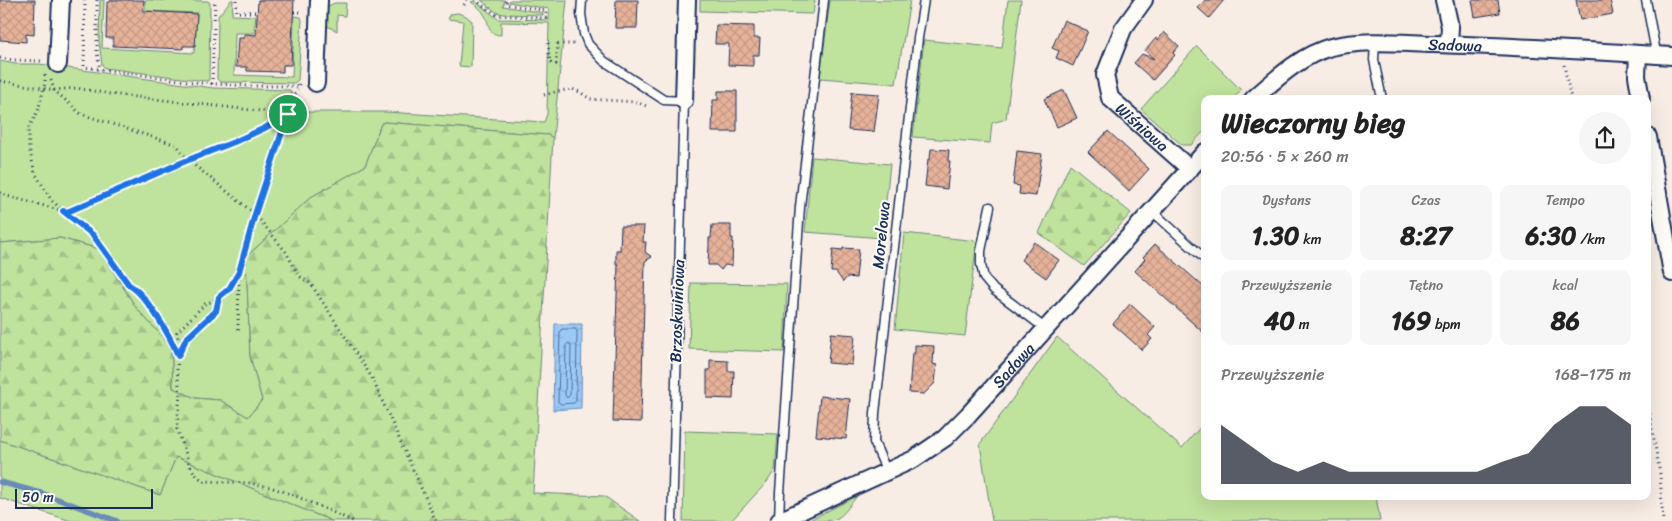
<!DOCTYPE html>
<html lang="pl">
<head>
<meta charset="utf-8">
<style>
  :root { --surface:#fff; --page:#f6f6f6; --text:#222; --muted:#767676; --accent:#111827 }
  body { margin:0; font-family:Sriracha,sans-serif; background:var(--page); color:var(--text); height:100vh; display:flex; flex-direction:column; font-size:19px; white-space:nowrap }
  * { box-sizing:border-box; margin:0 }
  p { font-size:16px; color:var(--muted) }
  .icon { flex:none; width:28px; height:28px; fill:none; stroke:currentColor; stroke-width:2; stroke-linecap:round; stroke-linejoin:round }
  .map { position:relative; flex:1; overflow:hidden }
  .sheet { position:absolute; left:1201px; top:95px; width:450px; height:405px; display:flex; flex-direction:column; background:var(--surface); border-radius:10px; box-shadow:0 5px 20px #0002 }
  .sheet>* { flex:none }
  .scale { position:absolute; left:15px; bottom:12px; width:138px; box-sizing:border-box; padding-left:5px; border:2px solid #1b2f5e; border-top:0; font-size:14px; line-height:18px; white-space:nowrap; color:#1b2f5e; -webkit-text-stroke:4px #fdfcf7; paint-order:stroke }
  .pin { position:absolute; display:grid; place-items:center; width:42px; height:42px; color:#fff; margin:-21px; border:2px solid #fff; border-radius:50%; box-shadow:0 1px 5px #0007 }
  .round { display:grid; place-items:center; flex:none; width:52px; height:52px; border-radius:26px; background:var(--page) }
  .head { display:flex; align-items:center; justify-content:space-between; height:85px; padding:0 20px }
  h1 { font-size:28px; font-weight:800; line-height:38px }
  .figures { display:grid; grid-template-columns:repeat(3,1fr); gap:8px; height:85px; padding:5px 20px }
  .figures div { display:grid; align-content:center; border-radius:10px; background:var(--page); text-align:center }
  .figures b { font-size:25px; font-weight:800 }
  .figures small { font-size:14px; font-weight:400 }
  .figures p { font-size:14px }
  .chart { height:140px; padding:10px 20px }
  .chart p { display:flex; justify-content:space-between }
  .chart svg { width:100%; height:90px; margin-top:5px; fill:var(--accent); opacity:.7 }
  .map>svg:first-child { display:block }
</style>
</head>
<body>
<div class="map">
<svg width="1672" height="521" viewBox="0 0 1672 521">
  <defs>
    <pattern id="forest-firs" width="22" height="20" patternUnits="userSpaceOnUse" patternTransform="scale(1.25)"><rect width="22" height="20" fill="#bfe29c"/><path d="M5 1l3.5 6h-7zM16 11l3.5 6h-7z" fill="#a4c289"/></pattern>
    <pattern id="water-ripples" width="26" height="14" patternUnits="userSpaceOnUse" patternTransform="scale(1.25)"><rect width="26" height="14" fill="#9bc9f6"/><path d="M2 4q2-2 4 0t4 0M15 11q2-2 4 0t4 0" fill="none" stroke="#85add5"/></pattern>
    <pattern id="building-cross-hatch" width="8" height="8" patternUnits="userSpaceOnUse" patternTransform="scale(1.25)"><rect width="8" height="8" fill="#e6b299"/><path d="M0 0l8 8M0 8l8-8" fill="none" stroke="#c59986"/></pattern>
  </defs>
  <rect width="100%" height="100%" fill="#f8ede4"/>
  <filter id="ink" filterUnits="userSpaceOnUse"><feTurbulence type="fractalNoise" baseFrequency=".02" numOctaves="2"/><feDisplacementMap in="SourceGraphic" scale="10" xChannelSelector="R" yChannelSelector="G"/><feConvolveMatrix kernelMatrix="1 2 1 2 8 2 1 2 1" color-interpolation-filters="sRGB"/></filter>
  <g filter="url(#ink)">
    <g fill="#bfe29c" stroke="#6d887d">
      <path d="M100,0H104L102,48L194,53L197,13L145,11V0L208,1L210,3L209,80L205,81L105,68L102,65L99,41Z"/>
      <path d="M231,0H233L232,15L256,16L254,33H235L234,75L292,77L294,16L301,17L302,20L298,80L294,83L220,82L217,79L218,16Z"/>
      <path d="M481,0H505L503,6L543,13V15L503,14L496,12Z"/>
      <path d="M510,0H567L553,138L548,135L384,122L381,124L365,166L311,197L246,257L250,356L262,400L248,417L220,400L195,398L173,388L171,346L137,309L99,249L60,238L0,243V61L15,64H39L213,88L290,90L298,112H386L544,122L547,114L549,23L501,22V35C487,35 490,23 484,14C481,9 476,5 471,2L475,1L498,19L549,20V9L509,2Z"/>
      <path d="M700,0H815L813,14L700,11Z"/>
      <path d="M830,0H910L896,84L820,78Z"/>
      <path d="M1008,0H1021L1006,119L992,123L990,143L913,137L924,40L1002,48Z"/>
      <path d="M335,3H346L345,16L337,15V31L327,26L326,16L328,6Z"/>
      <path d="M458,13L466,16L472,21L471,67L459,66L463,21L448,19L451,14Z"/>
      <path d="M1197,46L1241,90L1233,99H1205V130L1191,145H1182L1141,109Z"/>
      <path d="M812,157L890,164L882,238L805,232Z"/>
      <path d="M904,233L977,241L965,336L895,329Z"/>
      <path d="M691,283L787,284L784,352L689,349Z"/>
      <path d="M1057,337L1182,448L1205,422V496H1376L1380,521H992L980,444Z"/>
      <path d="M685,431L778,434L775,470L767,482L731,521H683Z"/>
      <path d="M0,440L160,495L176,457L332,521H71L0,498Z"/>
      <path d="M857,496C838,521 841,521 808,521Z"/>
    </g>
    <g fill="url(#forest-firs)" stroke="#6d887d">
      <path d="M384,122L548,135L553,138L533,493L604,496L640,521H332L176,457L160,495L0,440V243L60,238L99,249L137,309L171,346L173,388L195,398L220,400L248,417L262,400L250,356L246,257L311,197L365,166L381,124Z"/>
      <path d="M1070,164L1131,213L1084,266L1039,233Z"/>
    </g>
    <path fill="url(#water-ripples)" stroke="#688bb9" d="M555,324H582L581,408L553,410Z"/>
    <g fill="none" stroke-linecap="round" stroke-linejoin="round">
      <g stroke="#4e6d9b" stroke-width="1">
        <path d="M562,329H575L577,331L576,401L574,403L561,404L558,402L560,332Z"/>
        <path d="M569,343L571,346L570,395L567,398L565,395L566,346Z"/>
      </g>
      <path stroke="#688bb9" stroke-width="5.5" d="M0,482L41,493L117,521"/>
    </g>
    <g fill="url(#building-cross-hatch)" stroke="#1b2f5e">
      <path d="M0,0H35L34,35L26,34V42L0,40Z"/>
      <path d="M111,0H144L143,11L197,14L195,46H183V49L113,46V38H106L107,2H110Z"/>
      <path d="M258,0H294L291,65H283V72L247,71V67H236L238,38H244V34L256,35Z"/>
      <path d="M616,0H638L637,28H615Z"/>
      <path d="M1205,0H1224L1209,18L1198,8Z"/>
      <path d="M1472,0H1498L1500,13L1475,17Z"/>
      <path d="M1576,0H1610L1613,14L1580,20Z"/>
      <path d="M1064,20L1088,31L1073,66L1056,58L1059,51L1052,48Z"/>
      <path d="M716,25L754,26V38H760L759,55H753V66L728,65L729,44H715Z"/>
      <path d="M1164,32L1179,46L1173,53L1175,55L1153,80L1134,63L1142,54L1154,59L1145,51L1156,38L1158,40Z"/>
      <path d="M1064,90L1077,118L1057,127L1044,99Z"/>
      <path d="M718,91H737V132H712L713,100H718Z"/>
      <path d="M852,92L879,94L874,132L848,130Z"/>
      <path d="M1108,131L1149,169L1129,191L1088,152Z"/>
      <path d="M931,149L949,150L948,161H950L947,189L925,186L928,159H930Z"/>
      <path d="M1017,151L1042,154L1036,196L1019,194L1020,186L1013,185Z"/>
      <path d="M712,225H731V238H733L732,266L725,265L721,270L716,265H708L709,245V238H711Z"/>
      <path d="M621,226H644L643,242H646L645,252L652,257L645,261L641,422L613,421L618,264H616V250H620Z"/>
      <path d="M1034,242L1059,260L1046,278L1021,260Z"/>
      <path d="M1155,244L1205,288V334L1135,271L1145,259L1143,257Z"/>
      <path d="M843,248L859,249L856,278L847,277L843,282L836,272H831L833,249L843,250Z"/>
      <path d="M1130,304L1155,327L1148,335L1152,339L1142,350L1113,324Z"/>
      <path d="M831,333L855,335L852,365L828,363Z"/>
      <path d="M915,345L934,346L933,364L937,365L935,383L924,394L909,393L912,353H915Z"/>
      <path d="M710,360L728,361V371H734L733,399L707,398V370H710Z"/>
      <path d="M820,396L850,399L846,439L816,436Z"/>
    </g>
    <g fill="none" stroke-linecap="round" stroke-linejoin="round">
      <defs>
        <g id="service">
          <path d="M582,0L581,14L584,34L588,44L604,61L664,100L684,101L672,521"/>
          <path d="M1646,0L1655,47L1654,55"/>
          <path d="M1375,43L1374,60L1382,99"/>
          <path d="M990,207L981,251V265L984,278L994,290L1046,329"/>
          <path d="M1152,211L1205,259"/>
          <path d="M887,472L874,442L875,413L918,38L924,0"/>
          <path d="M779,521L780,493L800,207L824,0"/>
        </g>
        <g id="minor">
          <path id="s1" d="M1144,0L1123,29L1105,75L1110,98L1190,169"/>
          <path d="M1444,0L1450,27L1449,44"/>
          <path d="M1638,54L1637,76L1641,99"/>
          <path d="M58,64L61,0"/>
          <path d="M316,83L319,0"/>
          <path id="s2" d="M1253,99C1276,79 1301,55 1331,47C1364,39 1400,43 1433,44C1513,46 1593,51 1672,56"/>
          <path d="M684,101L687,0"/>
          <path d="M1648,137L1672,273"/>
          <path id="s3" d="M779,521L914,459L945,438L968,415L1205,152"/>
        </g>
      </defs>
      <use href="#service" stroke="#1b2f5e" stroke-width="11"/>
      <use href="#minor" stroke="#1b2f5e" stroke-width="20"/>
      <g stroke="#1b2f5e" stroke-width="3" stroke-dasharray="1 4" stroke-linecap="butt">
        <path d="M85,0L84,67L200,83L250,86H300"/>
        <path d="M97,0V52L100,70"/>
        <path d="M236,0V12H256"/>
        <path d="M475,0L497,15L546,18V11L506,4L507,0"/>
        <path d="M464,5L467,0"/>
        <path d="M294,12H303"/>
        <path d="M548,43L550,62L556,64L558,44H575"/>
        <path d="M0,58L14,60L42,61"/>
        <path d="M1564,65L1571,99"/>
        <path d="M45,75V83L38,111L28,129L29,148L35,173L52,201L93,235L129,285L135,289L166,331L178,356L177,370L180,393L177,429L191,468L197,476L204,481L249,483L270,487L291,494L353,521"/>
        <path d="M51,80L54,90L81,114L177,145L188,160L255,214L286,252L299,276L311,284L372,378L436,521"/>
        <path d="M0,81L54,90L76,88L110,94L287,114"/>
        <path d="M212,84L215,0"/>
        <path d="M544,95L555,92L572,89L580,92L590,99L636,102L649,107"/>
        <path d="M0,192L7,196L67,212L188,160L234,143L265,128L287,114"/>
        <path d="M219,297L216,311L186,339L182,340L178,339L177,332L205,304L213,301L229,289L239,272L255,214L288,114L299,84"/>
        <path d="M238,330L239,273"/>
        <path d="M178,356L186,340"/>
        <path d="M1648,372L1649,377L1648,391"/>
        <path d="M1648,404L1660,474L1663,521"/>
      </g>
      <use href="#service" stroke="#fdfcf7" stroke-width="8"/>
      <use href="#minor" stroke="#fdfcf7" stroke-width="16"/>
    </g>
  </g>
  <g fill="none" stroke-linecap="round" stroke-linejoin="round" filter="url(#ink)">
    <defs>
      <path id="route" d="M288,114L255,214L239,272L229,289L219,297L216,311L186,339L178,356C171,337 146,294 129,285L93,235L63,211L67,212L188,160L234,142L265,128Z"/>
    </defs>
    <use href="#route" stroke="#fff" stroke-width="10"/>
    <use href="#route" stroke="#1a73e8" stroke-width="6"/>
  </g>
  <g text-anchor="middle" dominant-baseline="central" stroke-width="4" stroke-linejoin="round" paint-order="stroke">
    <g font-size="16" fill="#1b2f5e" stroke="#fdfcf7">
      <text stroke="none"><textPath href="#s2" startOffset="219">Sadowa</textPath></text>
      <text stroke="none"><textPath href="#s1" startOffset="152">Wiśniowa</textPath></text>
      <text transform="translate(881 235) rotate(-84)">Morelowa</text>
      <text transform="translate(677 311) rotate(-88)">Brzoskwiniowa</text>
      <text stroke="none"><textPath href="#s3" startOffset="286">Sadowa</textPath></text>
    </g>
  </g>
</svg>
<div class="scale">50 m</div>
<div class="pin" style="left:288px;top:114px;background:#1e9e55"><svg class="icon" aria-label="arrive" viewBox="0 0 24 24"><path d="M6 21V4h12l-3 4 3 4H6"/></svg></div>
<section class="sheet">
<div class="head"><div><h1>Wieczorny bieg</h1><p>20:56 · 5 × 260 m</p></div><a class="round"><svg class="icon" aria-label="share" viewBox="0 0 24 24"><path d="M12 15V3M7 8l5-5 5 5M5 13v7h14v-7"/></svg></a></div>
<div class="figures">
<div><p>Dystans</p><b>1.30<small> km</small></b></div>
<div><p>Czas</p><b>8:27</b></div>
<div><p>Tempo</p><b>6:30<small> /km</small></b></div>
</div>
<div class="figures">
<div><p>Przewyższenie</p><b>40<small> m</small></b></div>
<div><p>Tętno</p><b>169<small> bpm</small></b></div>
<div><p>kcal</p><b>86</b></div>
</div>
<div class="chart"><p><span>Przewyższenie</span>168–175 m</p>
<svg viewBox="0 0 160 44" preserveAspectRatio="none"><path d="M0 44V15L10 24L20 33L30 38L40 33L50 38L60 38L70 38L80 38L90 38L100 38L110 33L120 29L130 15L140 6L150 6L160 15V44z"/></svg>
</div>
</section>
</div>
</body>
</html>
